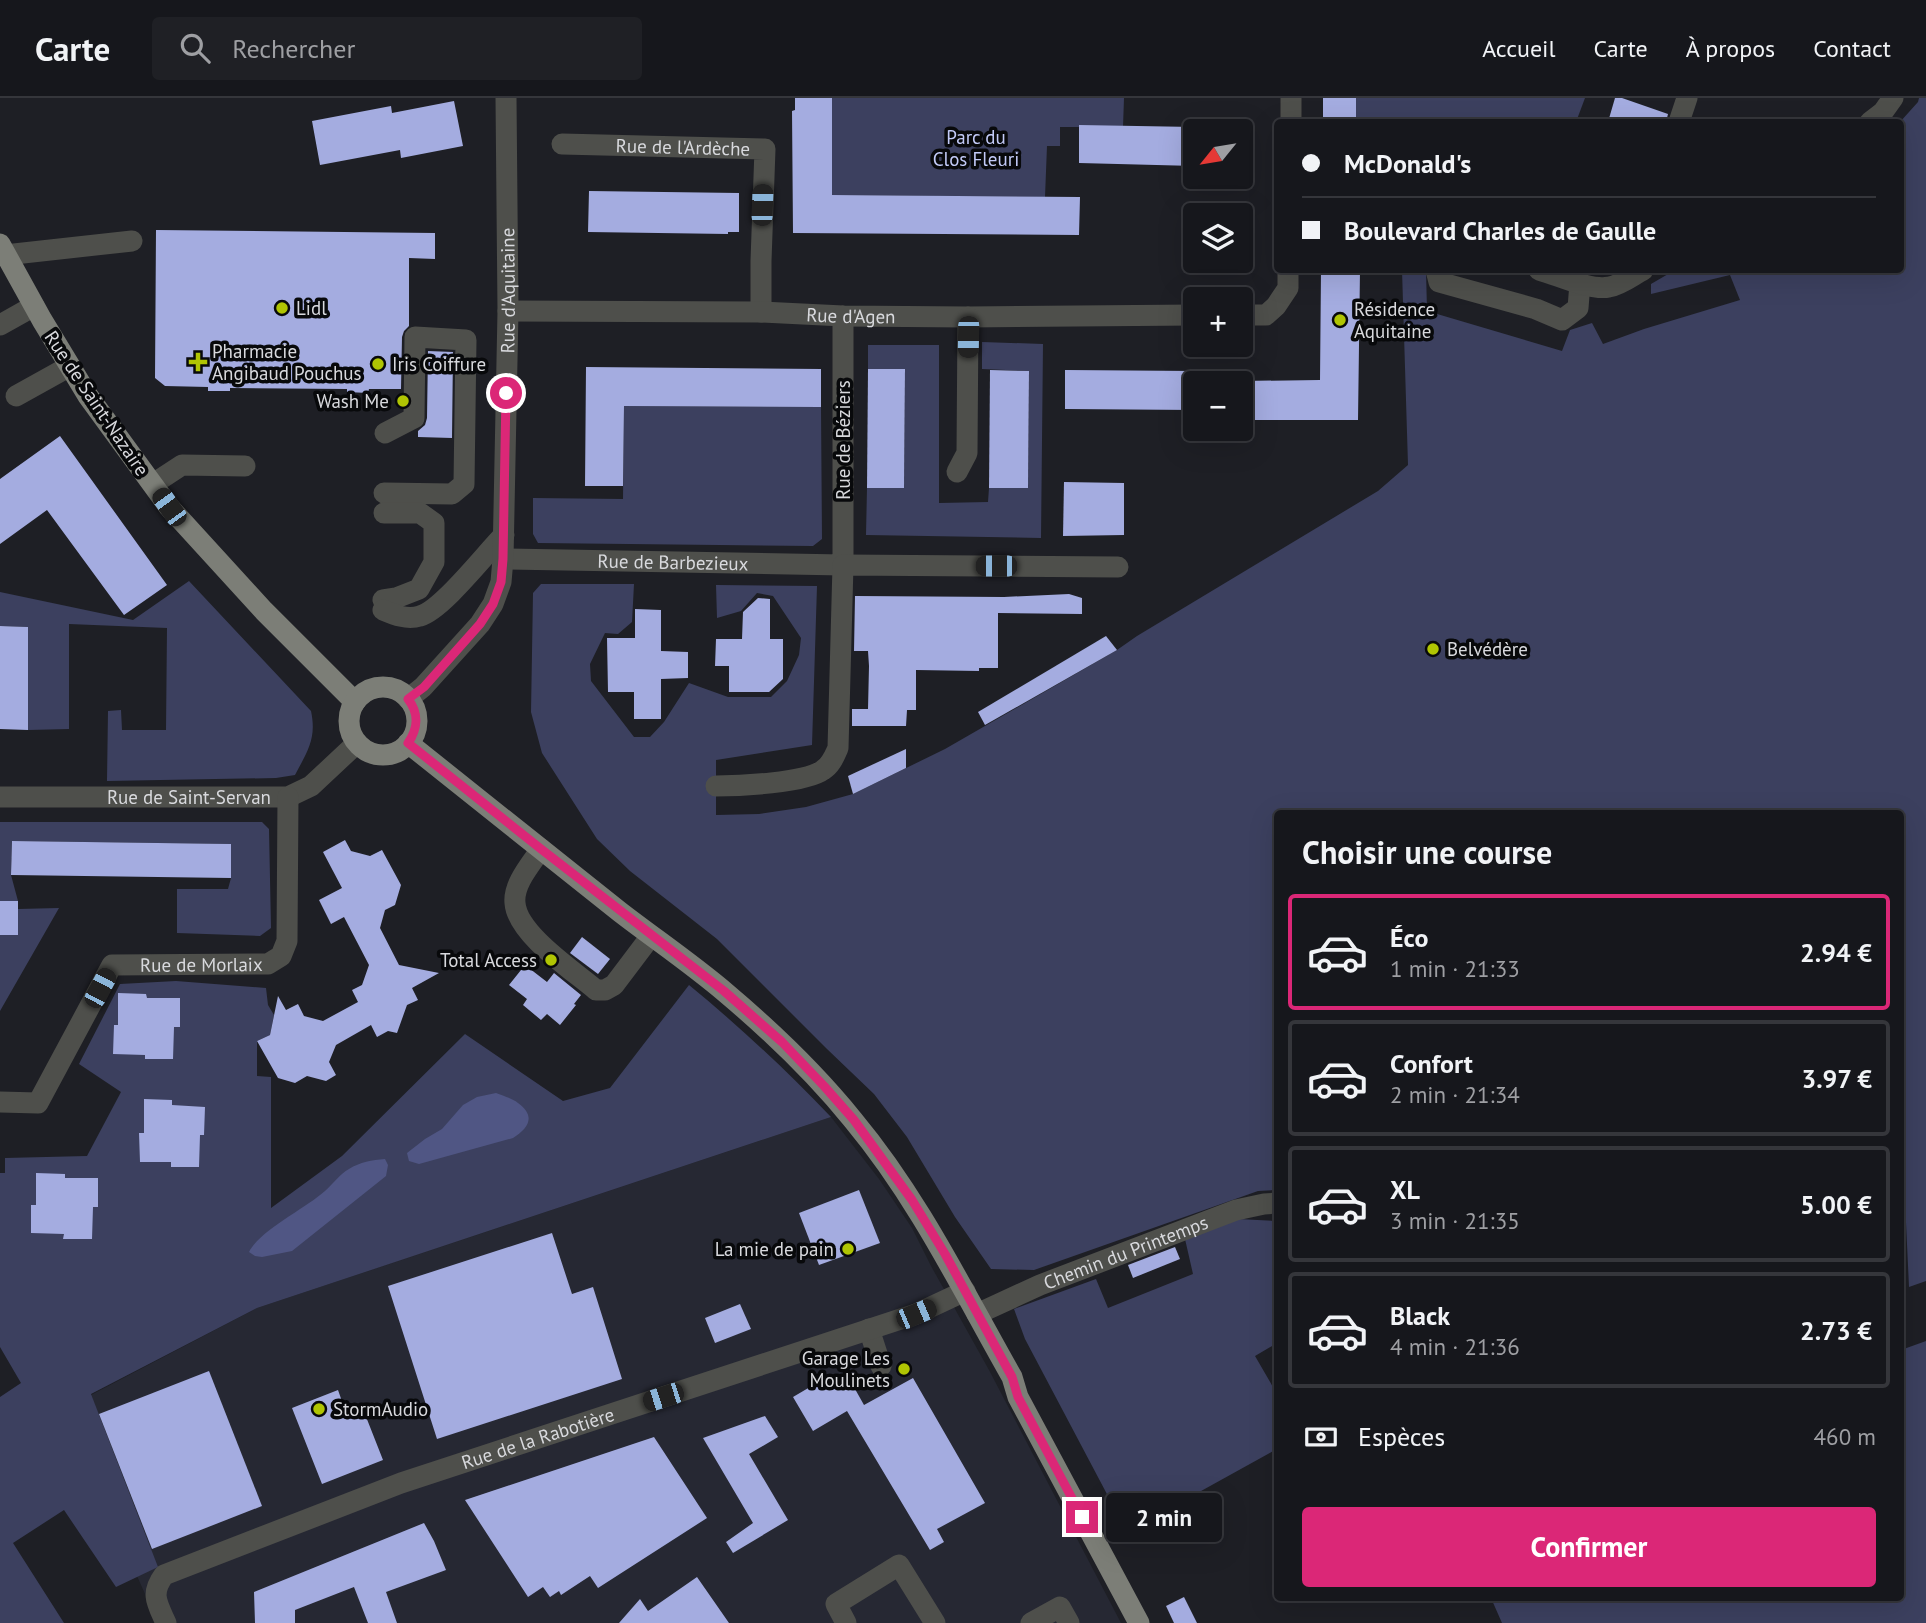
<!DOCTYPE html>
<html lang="fr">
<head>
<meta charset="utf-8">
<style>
  :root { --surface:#16171c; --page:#1f2025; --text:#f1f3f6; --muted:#9e9fa3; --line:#35363b; --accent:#db2777 }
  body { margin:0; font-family:"PT Sans",sans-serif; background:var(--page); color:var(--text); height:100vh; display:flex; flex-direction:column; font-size:26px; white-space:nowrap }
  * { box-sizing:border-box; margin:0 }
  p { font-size:23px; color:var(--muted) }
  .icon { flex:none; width:38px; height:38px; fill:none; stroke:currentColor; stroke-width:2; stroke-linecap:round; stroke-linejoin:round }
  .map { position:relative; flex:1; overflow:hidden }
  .panel { position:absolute; left:1274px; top:712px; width:630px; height:791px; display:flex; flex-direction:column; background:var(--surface); border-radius:7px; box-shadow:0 7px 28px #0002,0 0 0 2px var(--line) }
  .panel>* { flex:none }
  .top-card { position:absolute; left:1274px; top:21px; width:630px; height:154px; border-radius:7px; box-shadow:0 7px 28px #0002,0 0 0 2px var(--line); display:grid; align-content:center; height:154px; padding:0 28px; background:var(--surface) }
  .needle { width:46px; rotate:240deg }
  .buttons { position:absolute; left:1183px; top:21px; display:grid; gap:14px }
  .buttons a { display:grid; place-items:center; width:70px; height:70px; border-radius:7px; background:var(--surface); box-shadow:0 7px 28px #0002,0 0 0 2px var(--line); font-size:35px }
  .end { position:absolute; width:32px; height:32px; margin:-16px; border:9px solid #db2777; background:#fff; box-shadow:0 0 0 4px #fff }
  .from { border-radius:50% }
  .bubble { position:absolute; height:49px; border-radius:7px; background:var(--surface); box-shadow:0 7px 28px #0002,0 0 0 2px var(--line); font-size:23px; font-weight:800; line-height:49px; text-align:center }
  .car { position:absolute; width:21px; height:42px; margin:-21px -10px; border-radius:9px; box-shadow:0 0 5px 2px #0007; background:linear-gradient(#222 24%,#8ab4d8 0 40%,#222 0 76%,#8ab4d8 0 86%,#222 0) }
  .top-card b { display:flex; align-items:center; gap:24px; height:66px; font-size:26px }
  .top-card b+b { border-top:2px solid var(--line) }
  .top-card i { width:18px; height:18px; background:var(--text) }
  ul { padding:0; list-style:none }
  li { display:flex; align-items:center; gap:21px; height:116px; margin:0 14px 10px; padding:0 14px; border:4px solid var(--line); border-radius:7px }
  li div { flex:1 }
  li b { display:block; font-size:26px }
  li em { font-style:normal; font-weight:800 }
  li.active { border-color:var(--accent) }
  li>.icon { width:63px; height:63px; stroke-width:1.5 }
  h2 { padding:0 28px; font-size:32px; line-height:84px }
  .pay { display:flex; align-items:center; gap:18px; height:77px; padding:0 28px; font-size:26px }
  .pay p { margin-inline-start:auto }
  .primary-button { display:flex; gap:14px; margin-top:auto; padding:14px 28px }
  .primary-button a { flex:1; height:80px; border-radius:7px; background:var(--accent); color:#fff; font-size:28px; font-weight:800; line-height:80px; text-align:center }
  header { display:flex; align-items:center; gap:42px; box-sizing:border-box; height:98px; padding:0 35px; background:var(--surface); border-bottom:2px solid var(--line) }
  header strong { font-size:33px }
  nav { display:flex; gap:38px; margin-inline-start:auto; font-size:24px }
  .search { width:490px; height:63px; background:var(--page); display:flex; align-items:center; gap:18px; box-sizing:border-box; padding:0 24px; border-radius:7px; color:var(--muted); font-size:26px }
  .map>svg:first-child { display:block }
  .built { fill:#262833 }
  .green { fill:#3c405f }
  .water { fill:#505684 }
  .building { fill:#a4ace0 }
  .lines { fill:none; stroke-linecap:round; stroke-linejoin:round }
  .minor { stroke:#4e4f4b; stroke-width:21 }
  .major { stroke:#7c7e77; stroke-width:21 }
  .route { stroke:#db2777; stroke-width:9 }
  .poi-dot { fill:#b0c503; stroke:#08090b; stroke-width:2.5 }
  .labels { text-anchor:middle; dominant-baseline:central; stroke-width:7; stroke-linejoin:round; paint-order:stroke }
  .park-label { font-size:19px; fill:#c3cbf8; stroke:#08090b }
  .street-label { font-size:19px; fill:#d8d9dd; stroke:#08090b }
  .poi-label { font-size:19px; fill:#d8d9dd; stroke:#08090b; text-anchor:start }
</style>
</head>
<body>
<header>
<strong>Carte</strong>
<div class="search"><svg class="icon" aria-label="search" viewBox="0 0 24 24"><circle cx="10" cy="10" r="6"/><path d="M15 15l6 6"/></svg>Rechercher</div>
<nav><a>Accueil</a><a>Carte</a><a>À propos</a><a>Contact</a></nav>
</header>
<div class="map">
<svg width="1926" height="1525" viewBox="0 0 1926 1525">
  <rect width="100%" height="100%" fill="#1e1f25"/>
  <path class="built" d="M831,1019L879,1081L912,1130L931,1168L989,1272L1121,1525H158L137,1478L157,1469L91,1297L257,1210Z"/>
  <g class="green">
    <path d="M832,0H1124L1123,29H1060V48H1047L1045,99L829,97L832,88Z"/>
    <path d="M1356,0H1585L1576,24H1356Z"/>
    <path d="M1919,0H1926V1183L1909,1189L1902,1038H1901L1900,716H1278L1277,1092L1258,1093L1034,1172L991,1171L955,1119L907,1039L874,996L827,951L717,841L630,773L597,741L542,655L531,614L533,495L541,486H634L632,524L618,536L605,535L590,566L591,583L634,639H650L664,624L689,585L728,599H771L787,583L799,557L801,540L773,498L757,495L741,513L717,520L716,487L817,488L812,647L716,662V717L759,716L806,709L853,696L945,651L1117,552L1137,538L1378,393L1408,367L1402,172H1426L1427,213L1562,253L1570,232L1592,225L1603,246L1644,231L1740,202L1730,177L1651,196V186L1675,172H1900V24L1918,4Z"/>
    <path d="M982,244L1043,246L1041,440L866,437L867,390L904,389L905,272L868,271V247H939V405L988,404L989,390H1028L1029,273L982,271Z"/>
    <path d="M624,308L821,309L822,441L813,448L538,445L533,436V400L623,401Z"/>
    <path d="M189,483L311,613C317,641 307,654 295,677L276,680L107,683L108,613L121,612L122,632H166L167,530L69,526V631L28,632V529L0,528V494L133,522Z"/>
    <path d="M0,724H262L269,731L271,830L260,838L177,835V791H228L231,780L230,746L12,743L11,777L18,803H0Z"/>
    <path d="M59,810L0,913V837H18V811Z"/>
    <path d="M176,883L266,890L268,907L274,917L270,937L257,943V978L271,979V1110L342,1058L465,936L563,1003L610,990L689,887C739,928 786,972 831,1019L257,1210L91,1296L158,1469L116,1489L64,1412L13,1445L64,1525H0V1299L21,1285L0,1249V1075H5V1060L87,1058L121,994L79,966L120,886Z"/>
    <path d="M1238,1121L1277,1123V1245L1255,1258L1277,1296V1351L1127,1434L1025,1241L1014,1211L1096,1181L1108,1210L1193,1176L1185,1141Z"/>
    <path d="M1926,1243V1525H1502L1491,1500H1900L1901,1252Z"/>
  </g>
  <g class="water">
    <path d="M496,995C503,998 512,1000 518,1005C536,1018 529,1030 513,1040L419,1066L409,1063L407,1055L425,1041L442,1031L463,1007L477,999Z"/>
    <path d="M385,1061L388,1067L386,1078L292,1153L262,1159L255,1158L249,1154C259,1133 306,1110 325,1093C333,1086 340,1076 349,1071C360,1064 372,1062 385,1061Z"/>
  </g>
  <g class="building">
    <path d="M795,0H832V97L1080,99L1079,137L793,135L792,13L795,12Z"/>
    <rect x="1323" y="0" width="33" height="24"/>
    <path d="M1615,0H1622L1668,16L1666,24H1608Z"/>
    <path d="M454,3L463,48L401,60L400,52L320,67L312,23L391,8L392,15Z"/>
    <path d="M1079,27L1195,29V68L1079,65Z"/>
    <path d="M589,93L739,95V134H728V136L588,134Z"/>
    <path d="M156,132L435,135V161L409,160V228L404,233L402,239L401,291H369L368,295L347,294V291L230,290V293H208V289L165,288L155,280Z"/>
    <path d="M1321,172H1360L1358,322H1241V283L1320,282Z"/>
    <path d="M428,253L453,254L452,340L418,339V333L425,327L427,320Z"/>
    <path d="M586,269L821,271V309L624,308L623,388H585Z"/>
    <path d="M868,271H905L904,390H867Z"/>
    <path d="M990,272L1029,273L1028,390H989Z"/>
    <path d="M1065,272L1195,273V312L1065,311Z"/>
    <path d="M60,338L167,487L124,517L47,412L0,446V381Z"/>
    <path d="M1064,384L1124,385V437L1063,438Z"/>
    <path d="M1069,496L1082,500V516L998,515V570H979V573L916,572V612H907L906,628H852V611H868L869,568L868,553H854L855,498L1004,499Z"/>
    <path d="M758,500L770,501V541H783V581L769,594H729V568H715L716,541H742L743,514Z"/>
    <path d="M635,511L661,512V553L688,554V580L661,581V621H634V594H608L607,540H635Z"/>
    <path d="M0,528L28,529V632L0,631Z"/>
    <path d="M1106,538L1117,552L985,627L978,614Z"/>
    <path d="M906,651V670L853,696L848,678Z"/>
    <path d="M345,742L351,753L370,758L382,752L401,787L395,807L385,812L380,830L399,867L439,875L412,890L418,902L407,907L397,935L388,933L377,939L371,927L336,947L329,964L336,977L326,983L307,978L295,985L278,980L257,943L270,937L278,898L286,912L298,906L304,918L323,923L358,904L352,892L362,887L369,867L344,819L331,826L319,802L342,790L323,754Z"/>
    <path d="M12,743L231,746V780L11,777Z"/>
    <rect x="0" y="803" width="18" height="34"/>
    <path d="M582,839L610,861L598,876L570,855Z"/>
    <path d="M525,867L547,884L554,875L581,897L574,906L576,907L560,927L547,916L541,922L523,907L527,901L509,887Z"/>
    <path d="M118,895L146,896L147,900H180V929H174L173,961H145V957L113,956L114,927H118Z"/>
    <path d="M144,1001L172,1002V1007L205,1009L204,1037H200L199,1069H171V1064H140L139,1035H144Z"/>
    <path d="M36,1075L65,1076V1080H98V1109H93L92,1141H63L64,1136L31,1135V1107H36Z"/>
    <path d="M859,1092L880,1145L819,1167L799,1115Z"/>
    <path d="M552,1135L572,1196L593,1189L622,1281L437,1341L388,1188Z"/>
    <path d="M1175,1149L1180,1161L1133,1180L1128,1167Z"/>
    <path d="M740,1206L751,1231L715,1245L705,1220Z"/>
    <path d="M209,1273L262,1408L152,1451L99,1316Z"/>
    <path d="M846,1275L864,1307L913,1280L985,1405L937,1431L944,1444L930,1452L847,1313L813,1333L793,1299L827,1279L830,1284Z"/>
    <path d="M338,1292L345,1312L361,1306L383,1362L322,1386L292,1310Z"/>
    <path d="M765,1318L778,1339L749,1356L788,1422L733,1455L726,1444L753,1425L703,1340Z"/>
    <path d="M654,1339L707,1420L598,1490L590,1478L561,1497L559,1493L550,1499L543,1489L528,1499L465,1402Z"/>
    <path d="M424,1425L434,1443L446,1472L386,1494L397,1525H368L354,1489L295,1512V1525H255L254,1494Z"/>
    <path d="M697,1479L729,1525H619L640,1501L648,1513Z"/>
    <path d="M1184,1499L1197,1525H1174L1166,1508Z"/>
  </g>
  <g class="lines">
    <g class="minor">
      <path d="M1291,24V0"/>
      <path d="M1679,24L1687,0"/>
      <path d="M1870,24L1883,14L1893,0"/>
      <path id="s1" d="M562,46L765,51L761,163V214"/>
      <path d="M5,157L132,143"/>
      <path d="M1436,172L1439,184L1536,211L1562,222L1578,210L1580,185"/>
      <path d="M1539,172C1558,177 1590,193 1609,189C1621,187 1632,178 1643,172"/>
      <path id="s2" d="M508,213L761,214L843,218L968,219L1195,217"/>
      <path d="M1241,217H1266L1276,208L1288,190V172"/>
      <path d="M0,227L34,208"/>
      <path d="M16,298L70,268"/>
      <path d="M957,374L967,355L968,219"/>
      <path d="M153,386L182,367L245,368"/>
      <path d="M384,395L452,396L464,386L466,242L415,239L414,320L385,335"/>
      <path id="s3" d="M503,461L843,467V218"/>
      <path d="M383,502L396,500L419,491L434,464V425L420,415H384"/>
      <path d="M383,512C395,517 407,522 420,518C442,512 486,455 504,437"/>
      <path id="s4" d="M408,601L423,589L480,526L493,506L501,484L503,461L508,213L506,0"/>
      <path d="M716,688C738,688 806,685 823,672C831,667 834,659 838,650L843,467L1118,469"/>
      <path id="s5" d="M0,699H288L311,688L357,645"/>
      <path d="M541,751C531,766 513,786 515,805C517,836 574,873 596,892H605L614,887L651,838"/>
      <path id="s6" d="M0,1004L38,1005L112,867L268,866L281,858L287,843L288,699"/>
      <path id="s7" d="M977,1216L1040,1187L1236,1112L1264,1106L1278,1105"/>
      <path d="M869,1231L881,1268"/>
      <path id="s8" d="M166,1525C157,1505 150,1496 164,1477L401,1385L916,1216L965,1193"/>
      <path d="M846,1525L836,1506L899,1467L935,1525"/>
      <path d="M1031,1525L1060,1509L1069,1525"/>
    </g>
    <g class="major">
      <path d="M0,146L42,222L88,298L169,409L264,513L355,604"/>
      <circle cx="383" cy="623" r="34"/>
      <path d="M408,645C479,701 549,758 620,814C655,841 692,866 726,895C771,933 815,975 853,1022C918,1100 962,1191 1012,1279L1018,1299L1139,1525"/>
    </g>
  </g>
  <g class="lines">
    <path class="route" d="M506,295L503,461L501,484L493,506L480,526L424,589L408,601C419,615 418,631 408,645L541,751L724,893L782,944L824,988L854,1022L912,1102L945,1156L1012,1279L1018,1299L1082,1419"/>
  </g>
  <g class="poi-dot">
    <circle cx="282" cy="210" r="7"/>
    <circle cx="1340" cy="222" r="7"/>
    <path d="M194.5 253.5h7v7h7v7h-7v7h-7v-7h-7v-7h7z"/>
    <circle cx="378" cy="266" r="7"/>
    <circle cx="403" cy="303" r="7"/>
    <circle cx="1433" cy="551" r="7"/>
    <circle cx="551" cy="862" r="7"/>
    <circle cx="848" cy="1151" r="7"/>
    <circle cx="904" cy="1271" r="7"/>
    <circle cx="319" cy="1311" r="7"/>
  </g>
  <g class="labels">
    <g class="park-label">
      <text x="976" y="39">Parc du<tspan x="976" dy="22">Clos Fleuri</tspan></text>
    </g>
    <g class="street-label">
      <text stroke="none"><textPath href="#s1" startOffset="121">Rue de l'Ardèche</textPath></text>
      <text stroke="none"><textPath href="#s4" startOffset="443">Rue d'Aquitaine</textPath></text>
      <text stroke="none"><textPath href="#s2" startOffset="343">Rue d'Agen</textPath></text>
      <text transform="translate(97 305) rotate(56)">Rue de Saint-Nazaire</text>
      <text transform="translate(843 342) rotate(-90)">Rue de Béziers</text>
      <text stroke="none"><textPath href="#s3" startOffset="170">Rue de Barbezieux</textPath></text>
      <text stroke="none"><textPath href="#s5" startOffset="189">Rue de Saint-Servan</textPath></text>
      <text stroke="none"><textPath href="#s6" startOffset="284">Rue de Morlaix</textPath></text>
      <text stroke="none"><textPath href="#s7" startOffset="161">Chemin du Printemps</textPath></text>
      <text stroke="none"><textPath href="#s8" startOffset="450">Rue de la Rabotière</textPath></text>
    </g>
    <g class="poi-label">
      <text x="296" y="210">Lidl</text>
      <text x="1354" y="211">Résidence<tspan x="1354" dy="22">Aquitaine</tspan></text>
      <text x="212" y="253">Pharmacie<tspan x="212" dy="22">Angibaud Pouchus</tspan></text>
      <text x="392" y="266">Iris Coiffure</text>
      <text x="389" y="303" text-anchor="end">Wash Me</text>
      <text x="1447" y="551">Belvédère</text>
      <text x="537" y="862" text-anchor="end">Total Access</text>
      <text x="834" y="1151" text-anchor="end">La mie de pain</text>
      <text x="890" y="1260" text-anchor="end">Garage Les<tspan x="890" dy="22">Moulinets</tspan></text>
      <text x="333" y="1311">StormAudio</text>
    </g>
  </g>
</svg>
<div class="buttons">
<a><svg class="needle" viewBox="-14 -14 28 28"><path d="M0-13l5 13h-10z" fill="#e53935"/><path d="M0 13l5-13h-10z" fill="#9e9fa3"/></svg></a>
<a><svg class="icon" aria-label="layers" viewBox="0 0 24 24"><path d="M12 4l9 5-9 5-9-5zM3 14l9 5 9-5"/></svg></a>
<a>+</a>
<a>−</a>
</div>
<i class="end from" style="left:506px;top:295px"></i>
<i class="end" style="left:1082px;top:1419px"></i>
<div class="bubble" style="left:1106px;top:1395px;width:116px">2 min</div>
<i class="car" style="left:762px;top:107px;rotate:2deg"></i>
<i class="car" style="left:968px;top:239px;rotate:181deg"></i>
<i class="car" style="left:169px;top:409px;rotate:324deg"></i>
<i class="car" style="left:996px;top:468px;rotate:270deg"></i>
<i class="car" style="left:100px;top:890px;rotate:28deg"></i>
<i class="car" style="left:916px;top:1216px;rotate:67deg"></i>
<i class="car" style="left:663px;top:1299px;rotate:252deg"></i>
<div class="top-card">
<b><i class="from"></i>McDonald's</b>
<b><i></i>Boulevard Charles de Gaulle</b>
</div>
<section class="panel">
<h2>Choisir une course</h2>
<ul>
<li class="active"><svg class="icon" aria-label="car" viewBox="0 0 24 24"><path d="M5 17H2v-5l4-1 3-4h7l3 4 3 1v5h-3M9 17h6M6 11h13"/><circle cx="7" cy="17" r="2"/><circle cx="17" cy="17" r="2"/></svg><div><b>Éco</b><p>1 min · 21:33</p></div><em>2.94 €</em></li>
<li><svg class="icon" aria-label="car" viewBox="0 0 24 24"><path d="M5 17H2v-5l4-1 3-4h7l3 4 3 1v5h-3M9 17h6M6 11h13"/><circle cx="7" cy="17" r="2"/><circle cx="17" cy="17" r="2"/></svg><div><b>Confort</b><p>2 min · 21:34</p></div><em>3.97 €</em></li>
<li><svg class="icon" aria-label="car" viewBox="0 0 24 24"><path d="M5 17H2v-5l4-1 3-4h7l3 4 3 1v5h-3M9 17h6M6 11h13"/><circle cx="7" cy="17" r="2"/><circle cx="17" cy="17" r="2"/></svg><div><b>XL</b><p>3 min · 21:35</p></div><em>5.00 €</em></li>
<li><svg class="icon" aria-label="car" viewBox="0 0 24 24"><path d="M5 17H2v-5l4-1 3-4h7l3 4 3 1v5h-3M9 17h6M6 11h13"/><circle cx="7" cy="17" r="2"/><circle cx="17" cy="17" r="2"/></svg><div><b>Black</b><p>4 min · 21:36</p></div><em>2.73 €</em></li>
</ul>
<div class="pay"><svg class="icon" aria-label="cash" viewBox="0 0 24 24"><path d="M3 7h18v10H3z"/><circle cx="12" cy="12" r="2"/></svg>Espèces<p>460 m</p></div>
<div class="primary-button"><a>Confirmer</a></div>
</section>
</div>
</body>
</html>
